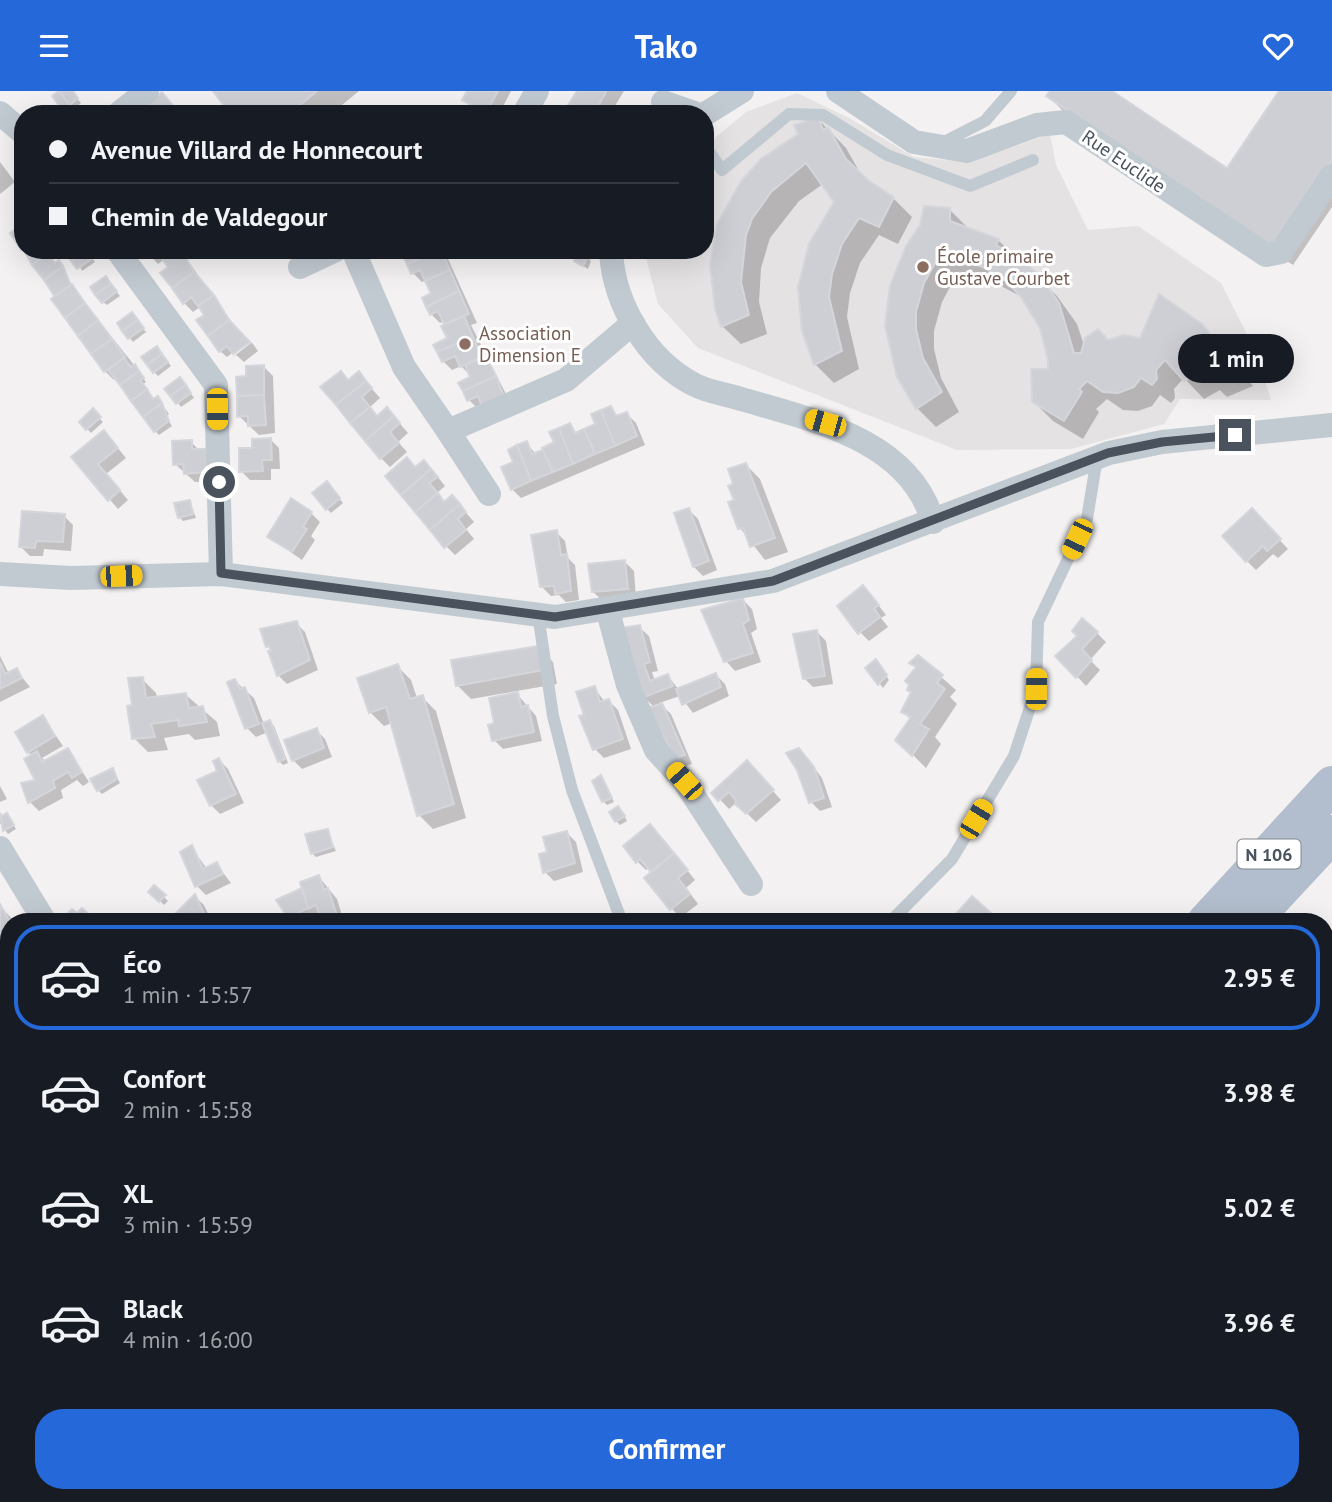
<!DOCTYPE html>
<html lang="fr">
<head>
<meta charset="utf-8">
<style>
  :root { --surface:#171b24; --page:#20242c; --text:#f1f3f6; --muted:#9ea1a6; --line:#363941; --accent:#2568d9 }
  body { margin:0; font-family:"PT Sans",sans-serif; background:var(--page); color:var(--text); height:100vh; display:flex; flex-direction:column; font-size:26px; white-space:nowrap }
  * { box-sizing:border-box; margin:0 }
  p { font-size:23px; color:var(--muted) }
  .icon { flex:none; width:38px; height:38px; fill:none; stroke:currentColor; stroke-width:2; stroke-linecap:round; stroke-linejoin:round }
  .map { position:relative; flex:1; overflow:hidden }
  .details { position:absolute; left:0px; top:822px; width:1334px; height:590px; display:flex; flex-direction:column; background:var(--surface); border-radius:28px 28px 0 0; box-shadow:0 7px 28px #0002 }
  .details>* { flex:none }
  .banner { position:absolute; left:14px; top:14px; width:700px; height:154px; border-radius:28px; box-shadow:0 7px 28px #0002; display:grid; align-content:center; height:154px; padding:0 35px; background:var(--surface) }
  .end { position:absolute; width:32px; height:32px; margin:-16px; border:9px solid #49525d; background:#fff; box-shadow:0 0 0 4px #fff }
  .from { border-radius:50% }
  .bubble { position:absolute; height:49px; border-radius:24px; background:var(--surface); box-shadow:0 7px 28px #0002; font-size:23px; font-weight:800; line-height:49px; text-align:center }
  .car { position:absolute; width:21px; height:42px; margin:-21px -10px; border-radius:9px; box-shadow:0 0 5px 2px #0007; background:linear-gradient(#f5c518 24%,#345 0 40%,#f5c518 0 76%,#345 0 86%,#f5c518 0) }
  .banner b { display:flex; align-items:center; gap:24px; height:66px; font-size:26px }
  .banner b+b { border-top:2px solid var(--line) }
  .banner i { width:18px; height:18px; background:var(--text) }
  ul { padding:12px 0 0; list-style:none }
  li { display:flex; align-items:center; gap:21px; height:105px; margin:0 14px 10px; padding:0 21px; border:4px solid transparent; border-radius:28px }
  li div { flex:1 }
  li b { display:block; font-size:26px }
  li em { font-style:normal; font-weight:800 }
  li.selected { border-color:var(--accent) }
  li>.icon { width:63px; height:63px; stroke-width:1.5 }
  .primary-button { display:flex; gap:14px; margin-top:auto; padding:14px 35px }
  .primary-button a { flex:1; height:80px; border-radius:28px; background:var(--accent); color:#fff; font-size:28px; font-weight:800; line-height:80px; text-align:center }
  header { display:flex; justify-content:space-between; align-items:center; height:91px; padding:0 35px; background:var(--accent); color:#fff; font-size:32px; font-weight:800 }
  .map>svg:first-child { display:block }
  .education { fill:#e4e2e2 }
  .shadow { fill:#0003 }
  .building { fill:#cecfd5; stroke:#d5d6db; stroke-width:2 }
  .lines { fill:none; stroke-linecap:round; stroke-linejoin:round }
  .service { stroke:#c2cad1; stroke-width:12 }
  .minor { stroke:#c2cad1; stroke-width:24 }
  .primary { stroke:#b2becd; stroke-width:38 }
  .route { stroke:#49525d; stroke-width:9 }
  .education-dot { fill:#8d6e63; stroke:#fff; stroke-width:2.5 }
  .labels { text-anchor:middle; dominant-baseline:central; stroke-width:6; stroke-linejoin:round; paint-order:stroke }
  .shield { fill:#fff; stroke:#80868e; stroke-width:2 }
  .shield-label { font-size:18px; font-weight:bold; fill:#49525d }
  .street-label { font-size:19px; fill:#49525d; stroke:#fff }
  .education-label { font-size:19px; fill:#785e54; stroke:#fff; text-anchor:start }
</style>
</head>
<body>
<header><svg class="icon" aria-label="menu" viewBox="0 0 24 24"><path d="M4 6h16M4 12h16M4 18h16"/></svg>Tako<svg class="icon" aria-label="heart" viewBox="0 0 24 24"><path d="M12 20l-8-8c-3-5 5-10 8-4 3-6 11-1 8 4z"/></svg></header>
<div class="map">
<svg width="1332" height="1411" viewBox="0 0 1332 1411">
  <rect width="100%" height="100%" fill="#f3f1f1"/>
  <path class="education" d="M797,2L851,28L914,66L970,71L1050,43L1056,74L1088,139L1138,135L1221,192L1257,263L1271,309L1180,308L1164,333L1071,358L957,359L698,257L658,213L644,159H705V64L716,46L746,21Z"/>
  <g class="shadow">
    <path d="M61,0H71L81,12L68,23L54,6Z"/>
    <path d="M216,0H359L331,23H232Z"/>
    <path d="M469,0H511L499,23H482L473,18L464,9Z"/>
    <path d="M580,0H624L610,23H566Z"/>
    <path d="M1052,0H1109L1227,80L1281,0H1332V116L1293,174L1067,24L1048,5Z"/>
    <path d="M170,13L178,23H145Z"/>
    <path d="M818,28L846,57L863,87L893,107L912,126L898,153L879,144L860,172L850,202L847,226L859,278L834,292L815,273L836,111L823,93L799,110L770,147L761,177L759,211L767,243L741,253L722,235L715,148Z"/>
    <path d="M0,71L15,91L0,103Z"/>
    <path d="M950,119L968,137L998,149L1057,205L1077,233L1085,257L1109,251L1142,249L1201,235L1253,295L1227,306L1220,299L1204,308L1184,287L1174,298L1175,307L1171,312L1160,304L1152,315L1138,320L1123,319L1107,308L1096,318L1099,321L1083,348L1053,330L1034,311L1049,279L1047,253L1034,220L1022,206L986,187L957,183L942,211L934,240V258L941,287L959,321L936,336L917,317L898,285L886,235Z"/>
    <path d="M24,159H45L55,173L62,175L72,196L138,279L146,291L142,294L154,310L161,312L169,323L166,326L172,335L159,344L155,340L117,287L114,289L105,280L54,209L58,206Z"/>
    <path d="M73,159H86L95,171L82,180Z"/>
    <path d="M145,159H180L242,245L244,244L253,253L258,260L244,271L236,264L229,269L251,252L249,249L227,266L220,260L200,216L193,221L184,212L165,168L158,173Z"/>
    <path d="M414,159H444L477,232L471,234L512,315L478,318L469,309L461,293L473,287L461,275L452,279L443,270L449,248L447,234L445,230L440,232L431,223L434,203L426,189L422,191L413,182L405,165Z"/>
    <path d="M587,166L591,170L588,178L576,170Z"/>
    <path d="M106,187L120,205L107,214L103,211Z"/>
    <path d="M136,228L146,241L133,251L119,233Z"/>
    <path d="M160,261L171,275L158,285L154,281Z"/>
    <path d="M264,276L273,285L275,342L259,344L239,325L248,287Z"/>
    <path d="M359,283L380,307L370,316L378,326L396,328L408,342L398,351L407,361L390,376L381,367L349,291Z"/>
    <path d="M184,293L194,307L181,316L167,298Z"/>
    <path d="M611,317L619,326L627,323L636,332L645,354L521,407L512,398L515,371L526,352L536,363L556,352L569,334L578,343L598,334Z"/>
    <path d="M93,320L103,331L91,342L81,331Z"/>
    <path d="M270,348L279,357L280,378H271V389H250L241,380L254,359Z"/>
    <path d="M112,350L126,367L106,383L128,409L118,418L74,367Z"/>
    <path d="M191,351L200,360L215,390L195,391L175,373Z"/>
    <path d="M746,374L760,388L788,461L765,469L740,437L735,394Z"/>
    <path d="M416,377L433,380L445,395L437,402L445,412L461,416L474,431L466,438L474,448L455,464L446,455Z"/>
    <path d="M330,396L343,412L331,422L327,418Z"/>
    <path d="M190,411L196,427L183,430L179,426Z"/>
    <path d="M689,419L698,428L717,479L703,485L694,476Z"/>
    <path d="M1252,420L1288,458L1278,467L1273,463L1256,479L1247,470Z"/>
    <path d="M311,422L320,431L311,445L315,449L302,469L269,446Z"/>
    <path d="M64,425L73,434L71,460L44,458L43,465H30L21,456Z"/>
    <path d="M556,441L565,450L568,467L575,474L579,509L566,511L559,504L551,505L542,496Z"/>
    <path d="M625,471L634,480L636,507L603,510L593,501Z"/>
    <path d="M872,506L886,524L881,527L888,536L869,550L860,541Z"/>
    <path d="M743,509L752,518L757,538L751,542L761,571L735,580L726,570Z"/>
    <path d="M296,532L305,541L318,579L287,593L278,584L273,561L267,555L263,539Z"/>
    <path d="M639,536L649,545L658,580L652,581L655,590L668,585L679,599L716,584L725,593L729,605L693,622L680,605L659,612L671,623L692,673L685,675L662,651L655,617L644,606Z"/>
    <path d="M817,541L826,550L833,593L813,596L804,587Z"/>
    <path d="M1097,542L1106,551L1090,569L1100,579L1086,595L1058,565Z"/>
    <path d="M539,557L553,571L557,593L471,608L457,594Z"/>
    <path d="M0,565L9,583L17,580L30,596L0,611Z"/>
    <path d="M918,566L956,599L950,606L957,613L935,646L941,653L926,677L898,649L911,629L904,621L913,602L917,577L911,572Z"/>
    <path d="M879,574L889,589L883,597L868,577Z"/>
    <path d="M397,575L411,589L417,607L422,606L436,620L466,727L433,738L419,724L392,632L384,635L370,621Z"/>
    <path d="M142,588L156,602L157,607L186,604L217,631L220,645L195,649L189,643L164,647L168,659L148,661L134,647V615Z"/>
    <path d="M235,590L254,607L264,633L270,631L274,635L288,672L283,674L279,670L268,641L256,646L247,637Z"/>
    <path d="M594,597L605,611L609,610L618,619L631,658L604,667L595,658L586,625Z"/>
    <path d="M517,603L536,625L542,650L503,658L494,649L496,633Z"/>
    <path d="M43,626L63,655L42,667L46,671L68,659L89,691L83,695L77,689L61,699L63,707L39,720L30,711L38,690L33,665L28,661Z"/>
    <path d="M316,639L325,648L332,666L302,678L293,669Z"/>
    <path d="M807,668L822,687L832,716L820,720L811,711Z"/>
    <path d="M219,669L228,678L244,712L220,723L211,714Z"/>
    <path d="M113,679L120,692L102,703L98,699Z"/>
    <path d="M756,681L781,709L756,731L736,712L729,718L714,702Z"/>
    <path d="M601,687L614,711L607,714L603,710Z"/>
    <path d="M0,695L7,708L0,711Z"/>
    <path d="M622,721L627,730L620,734L616,730Z"/>
    <path d="M0,723L3,726L7,724L16,738L8,743L0,732Z"/>
    <path d="M327,740L336,760L316,766L312,762Z"/>
    <path d="M567,742L576,751L583,781L554,790L545,781L549,762Z"/>
    <path d="M659,744L695,789L686,797L698,813L680,827L646,787L653,781L650,776L646,779L637,770Z"/>
    <path d="M192,757L207,778L217,774L231,792L206,804L197,795Z"/>
    <path d="M319,786L337,808L344,831H324L322,824L306,831H294L289,826L304,797Z"/>
    <path d="M154,796L168,810L164,814L151,801Z"/>
    <path d="M195,806L204,814L212,831H169Z"/>
    <path d="M0,815L15,831H9V864L0,868Z"/>
    <path d="M9,898V923L0,930V900Z"/>
    <path d="M210,1404H228L232,1411H213Z"/>
    <path d="M1060,1404H1117L1116,1407L1101,1404V1411H1084Z"/>
    <path d="M1183,1404H1239V1409L1190,1411Z"/>
  </g>
  <g class="building">
    <path d="M59,0L70,14L63,20L52,5Z"/>
    <path d="M59,0H73L78,7L70,14Z"/>
    <path d="M213,0H317L289,23H230Z"/>
    <path d="M467,0H498L486,22L462,9Z"/>
    <path d="M577,0H604L606,1L594,23H579L567,16Z"/>
    <path d="M1050,0H1112L1227,77L1279,0H1332V70L1273,157L1046,5Z"/>
    <path d="M162,1L174,16L167,23H143L140,20Z"/>
    <path d="M818,26L823,39L828,36L846,68L869,90L894,106L879,136L859,127L842,153L832,183L829,206L842,260L814,274L802,240L798,196L809,153L834,111L806,72L771,101L752,128L746,144L741,191L749,224L721,236L715,218L710,174L717,133L741,90L761,68L798,43L794,34Z"/>
    <path d="M924,115L950,117V130L999,148L996,154L1021,168L1039,184L1059,212L1074,262H1081L1085,247L1098,238L1108,249L1124,244L1140,247L1159,203L1202,233L1236,276L1207,288L1201,281L1184,290L1165,269L1156,279L1157,288L1152,294L1141,287L1134,296L1118,302L1103,301L1087,290L1079,298L1082,301L1064,330L1032,311L1031,278H1048V269L1040,237L1021,206L1007,191L985,177L966,169L939,165L924,192L916,221V238L923,267L942,301L916,318L897,286L885,235L890,195L906,155L920,134Z"/>
    <path d="M23,133V157L21,159L10,142Z"/>
    <path d="M23,157L46,159L48,162L32,174Z"/>
    <path d="M70,159H86L71,170L66,162Z"/>
    <path d="M86,159L93,167L77,178L71,170Z"/>
    <path d="M174,159H181L194,181L172,197L160,182L168,176L162,168Z"/>
    <path d="M438,159L407,173L403,165L412,159Z"/>
    <path d="M441,159L450,179L425,190L420,179L411,183L407,173Z"/>
    <path d="M579,160L588,165L583,175L574,170Z"/>
    <path d="M48,162L55,172L59,169L63,175L44,189L32,174Z"/>
    <path d="M63,175L71,195L55,206L44,189Z"/>
    <path d="M450,179L459,200L426,216L422,207L431,202L425,190Z"/>
    <path d="M194,181L214,204L198,215L191,206L183,213L172,197Z"/>
    <path d="M106,185L111,193L95,204L90,196Z"/>
    <path d="M72,193L85,212L65,227L51,208Z"/>
    <path d="M111,193L117,200L102,212L95,204Z"/>
    <path d="M459,200L469,223L444,233L438,220L430,224L426,216Z"/>
    <path d="M214,204L229,229L208,245L196,229L204,224L198,215Z"/>
    <path d="M85,212L98,229L78,245L65,227Z"/>
    <path d="M132,221L138,229L122,240L117,232Z"/>
    <path d="M464,225L473,246L437,261L433,254L447,247L441,235Z"/>
    <path d="M98,229L112,248L91,263L78,245Z"/>
    <path d="M138,229L144,237L128,248L122,240Z"/>
    <path d="M229,229L250,251L233,263L227,255L219,261L208,245Z"/>
    <path d="M473,246L482,266L460,276L455,265L442,271L437,261Z"/>
    <path d="M112,248L125,266L104,281L91,263Z"/>
    <path d="M157,255L162,263L147,274L141,266Z"/>
    <path d="M162,263L168,271L153,282L147,274Z"/>
    <path d="M486,265L496,285L463,300L458,292L470,286L465,274Z"/>
    <path d="M124,267L131,276L135,273L139,280L120,294L108,279Z"/>
    <path d="M264,274V304L237,305L236,286L246,285V275Z"/>
    <path d="M139,280L144,287L140,289L147,298L131,310L120,294Z"/>
    <path d="M341,280L348,289L359,280L366,290L336,314L320,296Z"/>
    <path d="M496,285L504,306L482,316L478,305L467,310L463,300Z"/>
    <path d="M180,286L186,294L170,305L164,298Z"/>
    <path d="M366,290L372,297L362,306L370,316L350,332L336,314Z"/>
    <path d="M186,294L191,302L176,313L170,305Z"/>
    <path d="M147,298L153,308L158,305L162,312L143,326L131,310Z"/>
    <path d="M264,304L266,334L248,335V325L237,326V305Z"/>
    <path d="M162,312L169,330L154,341L143,326Z"/>
    <path d="M611,315L616,325L627,321L637,345L615,355L601,319Z"/>
    <path d="M370,316L377,325L387,316L394,325L365,350L350,332Z"/>
    <path d="M93,317L101,326L86,339L79,331Z"/>
    <path d="M601,319L615,355L595,363L584,338L595,333L591,323Z"/>
    <path d="M394,325L400,332L390,341L399,352L380,368L365,350Z"/>
    <path d="M570,332L575,342L584,338L595,363L573,373L559,337Z"/>
    <path d="M559,337L573,373L553,381L542,357L554,351L549,341Z"/>
    <path d="M104,339L118,357L98,373L120,399L108,410L71,366Z"/>
    <path d="M271,347L272,369H262L263,380L239,381V357H252V348Z"/>
    <path d="M192,349V358H206L207,381L184,383L183,373L173,374L172,350Z"/>
    <path d="M527,350L532,363L543,359L553,381L531,390L517,354Z"/>
    <path d="M517,354L531,390L511,399L501,376L513,371L508,359Z"/>
    <path d="M407,366L415,376L424,369L431,378L401,404L385,385Z"/>
    <path d="M746,372L775,447L750,456L743,437L738,438L728,411L734,409L728,395L733,393L728,378Z"/>
    <path d="M431,378L438,386L429,392L438,402L415,421L401,404Z"/>
    <path d="M327,390L340,407L326,419L312,402Z"/>
    <path d="M438,402L444,411L452,404L460,413L430,439L415,421Z"/>
    <path d="M291,407L312,421L303,436L307,438L292,461L267,446Z"/>
    <path d="M190,409L193,423L178,427L174,412Z"/>
    <path d="M460,413L466,421L458,428L466,439L444,457L430,439Z"/>
    <path d="M689,417L709,470L693,476L674,422Z"/>
    <path d="M1252,417L1281,448L1267,460L1263,455L1246,471L1222,445Z"/>
    <path d="M22,420L65,423L63,451L36,450L35,457L19,456Z"/>
    <path d="M557,439L561,464L567,463L571,500L555,503L554,495L540,496L531,444Z"/>
    <path d="M625,469L628,498L592,501L588,473Z"/>
    <path d="M863,494L879,514L874,517L880,526L858,543L837,515Z"/>
    <path d="M743,507L749,529L743,533L753,562L724,571L701,519Z"/>
    <path d="M1082,527L1098,541L1082,558L1092,569L1076,587L1055,565L1077,545L1072,540Z"/>
    <path d="M297,530L310,569L277,585L268,560H271L269,555L266,556L260,538Z"/>
    <path d="M640,534L650,571L644,573L650,590L668,583L673,595L642,607L620,537Z"/>
    <path d="M817,539L825,585L803,588L793,543Z"/>
    <path d="M539,555L544,579L456,595L451,569Z"/>
    <path d="M918,564L943,584L937,592L945,598L920,633L929,638L912,665L895,649L911,626L901,621L911,601L907,599L909,594L905,590L916,576L909,572Z"/>
    <path d="M876,568L887,584L878,594L865,577Z"/>
    <path d="M0,571L5,583L17,577L22,587L0,598Z"/>
    <path d="M398,573L410,608L423,604L454,713L417,725L386,616L369,622L357,587Z"/>
    <path d="M716,582L721,596L682,614L676,598Z"/>
    <path d="M143,586L146,607L186,602L189,617L203,615L207,631L179,635L178,629L151,633L155,646L132,648L127,615L132,614L128,587Z"/>
    <path d="M235,588L240,598L245,596L259,633L245,638L227,591Z"/>
    <path d="M595,595L600,611L609,608L623,648L593,659L579,625L584,624L576,601Z"/>
    <path d="M518,601L521,616L528,614L534,641L492,650L488,634L494,632L489,607Z"/>
    <path d="M662,612L685,664L675,667L648,617Z"/>
    <path d="M43,624L55,645L27,662L15,641Z"/>
    <path d="M270,629L285,668L278,671L262,632Z"/>
    <path d="M317,637L324,657L292,670L284,649Z"/>
    <path d="M68,657L82,681L72,687L68,681L53,690L55,697L28,712L21,692L35,689L24,668L37,660L42,671Z"/>
    <path d="M799,657L814,676L824,707L809,712L797,679L786,662Z"/>
    <path d="M219,667L236,703L210,715L197,689L217,680L213,670Z"/>
    <path d="M747,669L774,699L746,723L735,713L736,709L729,701L718,710L711,702Z"/>
    <path d="M113,677L117,688L97,700L90,688Z"/>
    <path d="M601,684L612,707L602,711L592,690Z"/>
    <path d="M618,715L625,725L615,731L609,721Z"/>
    <path d="M0,722L2,725L7,722L14,734L3,740Z"/>
    <path d="M650,733L674,762L651,781L640,768L636,772L623,755Z"/>
    <path d="M328,738L333,756L311,763L305,743Z"/>
    <path d="M567,740L575,772L543,782L539,763L547,761L543,746Z"/>
    <path d="M192,754L203,778L217,771L223,783L195,796L180,761Z"/>
    <path d="M674,762L688,779L678,787L690,803L670,819L644,787Z"/>
    <path d="M319,784L324,799L328,797L339,831H322L316,814L308,818L300,791Z"/>
    <path d="M154,794L166,804L159,811L148,801Z"/>
    <path d="M302,797L308,817L288,827L276,809Z"/>
    <path d="M195,803L206,827L202,831H167Z"/>
    <path d="M972,805L1001,831H949Z"/>
    <path d="M0,813L10,831L9,844L0,848Z"/>
    <path d="M82,817L97,831H67L65,825L72,818L77,822Z"/>
    <path d="M9,896V912L0,915V898Z"/>
    <path d="M0,1113H9V1132H1Z"/>
    <path d="M208,1404H225L228,1411H211Z"/>
  </g>
  <g class="lines">
    <g class="service">
      <path d="M942,52L985,30L1011,0"/>
      <path d="M705,55L722,79L789,23L823,24L887,64L970,95L1033,69"/>
      <path d="M538,523L553,625L572,699L622,831"/>
      <path d="M890,831L952,768L1014,665L1036,598L1038,531L1087,428L1097,367"/>
    </g>
    <g class="minor">
      <path d="M838,0L914,51L967,60L1037,34L1066,31L1266,164L1281,161L1332,85"/>
      <path d="M663,11L697,23"/>
      <path d="M0,22L23,42"/>
      <path d="M118,23L147,0"/>
      <path d="M524,23L537,0"/>
      <path d="M705,23L742,0"/>
      <path d="M117,159L216,294L221,483"/>
      <path d="M353,159L404,276L448,340L566,289L633,232"/>
      <path d="M611,159C613,212 647,270 695,294C708,301 726,303 741,308C813,329 910,349 933,431"/>
      <path d="M300,176L336,159"/>
      <path d="M448,340L489,403"/>
      <path d="M0,483L71,487L221,483L555,526L773,490L1109,362L1162,351L1332,334"/>
      <path d="M607,517L628,594L656,659L684,690L751,793"/>
      <path d="M0,757L45,831"/>
      <path d="M1325,1395L1332,1391"/>
      <path d="M329,1404L332,1411"/>
      <path d="M1037,1404L1066,1411"/>
      <path d="M692,1411L697,1404"/>
      <path d="M1289,1411L1306,1404"/>
    </g>
    <g class="primary">
      <path d="M1206,831L1332,694"/>
      <path d="M1250,831L1332,743"/>
      <path d="M556,1411L563,1404"/>
      <path d="M602,1411L609,1404"/>
    </g>
  </g>
  <g class="lines">
    <path class="route" d="M219,391L221,482L555,526L773,490L1108,362L1162,351L1235,344"/>
  </g>
  <g class="education-dot">
    <circle cx="923" cy="176" r="7"/>
    <circle cx="465" cy="253" r="7"/>
  </g>
  <g class="labels">
    <rect class="shield" x="1237.5" y="748.5" width="63" height="29" rx="5"/>
    <g class="shield-label">
      <text x="1269" y="763">N 106</text>
    </g>
    <g class="street-label">
      <text transform="translate(1124 70) rotate(34)">Rue Euclide</text>
    </g>
    <g class="education-label">
      <text x="937" y="165">École primaire<tspan x="937" dy="22">Gustave Courbet</tspan></text>
      <text x="479" y="242">Association<tspan x="479" dy="22">Dimension E</tspan></text>
    </g>
  </g>
</svg>
<i class="end from" style="left:219px;top:391px"></i>
<i class="end" style="left:1235px;top:344px"></i>
<div class="bubble" style="left:1178px;top:243px;width:116px">1 min</div>
<i class="car" style="left:217px;top:318px;rotate:179deg"></i>
<i class="car" style="left:825px;top:332px;rotate:286deg"></i>
<i class="car" style="left:1077px;top:448px;rotate:205deg"></i>
<i class="car" style="left:121px;top:485px;rotate:88deg"></i>
<i class="car" style="left:1036px;top:598px;rotate:1deg"></i>
<i class="car" style="left:684px;top:690px;rotate:318deg"></i>
<i class="car" style="left:976px;top:728px;rotate:31deg"></i>
<div class="banner">
<b><i class="from"></i>Avenue Villard de Honnecourt</b>
<b><i></i>Chemin de Valdegour</b>
</div>
<section class="details">
<ul>
<li class="selected"><svg class="icon" aria-label="car" viewBox="0 0 24 24"><path d="M5 17H2v-5l4-1 3-4h7l3 4 3 1v5h-3M9 17h6M6 11h13"/><circle cx="7" cy="17" r="2"/><circle cx="17" cy="17" r="2"/></svg><div><b>Éco</b><p>1 min · 15:57</p></div><em>2.95 €</em></li>
<li><svg class="icon" aria-label="car" viewBox="0 0 24 24"><path d="M5 17H2v-5l4-1 3-4h7l3 4 3 1v5h-3M9 17h6M6 11h13"/><circle cx="7" cy="17" r="2"/><circle cx="17" cy="17" r="2"/></svg><div><b>Confort</b><p>2 min · 15:58</p></div><em>3.98 €</em></li>
<li><svg class="icon" aria-label="car" viewBox="0 0 24 24"><path d="M5 17H2v-5l4-1 3-4h7l3 4 3 1v5h-3M9 17h6M6 11h13"/><circle cx="7" cy="17" r="2"/><circle cx="17" cy="17" r="2"/></svg><div><b>XL</b><p>3 min · 15:59</p></div><em>5.02 €</em></li>
<li><svg class="icon" aria-label="car" viewBox="0 0 24 24"><path d="M5 17H2v-5l4-1 3-4h7l3 4 3 1v5h-3M9 17h6M6 11h13"/><circle cx="7" cy="17" r="2"/><circle cx="17" cy="17" r="2"/></svg><div><b>Black</b><p>4 min · 16:00</p></div><em>3.96 €</em></li>
</ul>
<div class="primary-button"><a>Confirmer</a></div>
</section>
</div>
</body>
</html>
